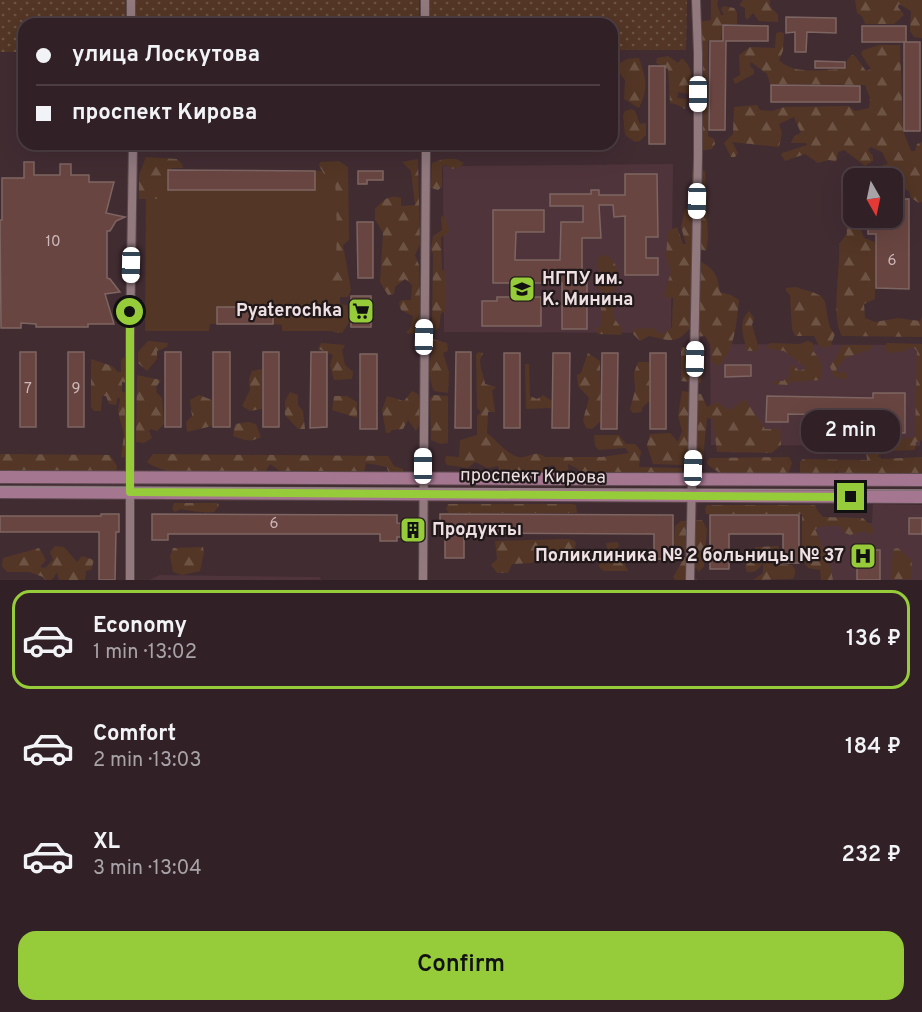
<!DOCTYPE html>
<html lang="en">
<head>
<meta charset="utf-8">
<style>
  :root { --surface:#312126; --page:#39292e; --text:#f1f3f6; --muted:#a8a3a7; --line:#4c3e43; --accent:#96cc39 }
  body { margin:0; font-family:Overpass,sans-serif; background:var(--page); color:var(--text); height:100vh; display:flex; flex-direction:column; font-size:22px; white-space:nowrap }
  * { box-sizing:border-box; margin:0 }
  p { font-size:20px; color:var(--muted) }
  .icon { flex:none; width:33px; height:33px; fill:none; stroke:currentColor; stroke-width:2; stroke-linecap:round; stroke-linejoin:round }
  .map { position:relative; height:580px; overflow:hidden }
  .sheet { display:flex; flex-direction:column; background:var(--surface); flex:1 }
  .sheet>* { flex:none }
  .guide { position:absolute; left:18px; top:18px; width:600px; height:132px; border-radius:18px; box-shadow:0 6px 24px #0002,0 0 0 2px var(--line); display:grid; align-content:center; height:132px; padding:0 18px; background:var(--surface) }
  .needle { width:39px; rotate:171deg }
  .fabs { position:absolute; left:843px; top:168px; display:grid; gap:12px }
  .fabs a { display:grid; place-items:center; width:60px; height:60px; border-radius:12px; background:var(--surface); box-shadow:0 6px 24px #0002,0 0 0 2px var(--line); font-size:30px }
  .end { position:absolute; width:27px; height:27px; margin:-14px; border:8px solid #96cc39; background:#111; box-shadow:0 0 0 3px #111 }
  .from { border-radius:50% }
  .bubble { position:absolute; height:42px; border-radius:18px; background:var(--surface); box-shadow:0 6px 24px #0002,0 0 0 2px var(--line); font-size:20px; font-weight:600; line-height:42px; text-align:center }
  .car { position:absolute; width:18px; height:36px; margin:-18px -9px; border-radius:8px; box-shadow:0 0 4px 2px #0007; background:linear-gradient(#fff 24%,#345 0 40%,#fff 0 76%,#345 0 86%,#fff 0) }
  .guide b { display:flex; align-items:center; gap:21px; height:57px; font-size:22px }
  .guide b+b { border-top:2px solid var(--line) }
  .guide i { width:15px; height:15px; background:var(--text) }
  ul { padding:10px 0 0; list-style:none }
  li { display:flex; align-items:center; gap:18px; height:99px; margin:0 12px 9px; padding:0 6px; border:3px solid transparent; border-radius:18px }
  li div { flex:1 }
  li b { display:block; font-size:22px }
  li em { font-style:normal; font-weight:600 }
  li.current { border-color:var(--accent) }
  li>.icon { width:54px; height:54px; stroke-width:1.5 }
  .button { display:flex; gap:12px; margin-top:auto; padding:12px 18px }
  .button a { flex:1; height:69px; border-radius:18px; background:var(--accent); color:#111; font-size:24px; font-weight:600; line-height:69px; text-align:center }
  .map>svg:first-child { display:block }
  .built { fill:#4f343b }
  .grass { fill:#533625 }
  .forest { fill:url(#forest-firs) }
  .park { fill:url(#park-dots) }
  .building { fill:#694541; stroke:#7d6561; stroke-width:1.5 }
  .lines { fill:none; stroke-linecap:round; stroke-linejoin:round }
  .street-casing { stroke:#5b494e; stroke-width:10 }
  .secondary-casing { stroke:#5b494e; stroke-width:14 }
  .street { stroke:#91797e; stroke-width:8 }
  .secondary { stroke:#a4768f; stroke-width:12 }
  .tram { stroke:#958388; stroke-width:1.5 }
  .route { stroke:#96cc39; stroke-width:8 }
  .labels { text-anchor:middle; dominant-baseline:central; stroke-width:4.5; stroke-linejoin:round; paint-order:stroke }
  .number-label { font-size:15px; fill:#cdb9ba }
  .poi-label { font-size:18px; font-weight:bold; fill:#eee0e3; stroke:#21181a; text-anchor:start }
  .street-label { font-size:18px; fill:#eee0e3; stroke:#21181a }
</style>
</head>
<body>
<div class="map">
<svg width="922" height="580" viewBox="0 0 922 580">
  <defs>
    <pattern id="forest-firs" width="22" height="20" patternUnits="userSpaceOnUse" patternTransform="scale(1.5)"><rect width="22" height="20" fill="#533625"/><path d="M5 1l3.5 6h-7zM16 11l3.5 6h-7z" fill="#6c5344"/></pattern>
    <pattern id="park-dots" width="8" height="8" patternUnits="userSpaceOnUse" patternTransform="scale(1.5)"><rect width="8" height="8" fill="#533625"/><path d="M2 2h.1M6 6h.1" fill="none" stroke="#6c5344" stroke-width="1.8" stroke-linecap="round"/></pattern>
  </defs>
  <rect width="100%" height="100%" fill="#412c32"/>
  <g class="built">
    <path d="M673,164L671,333L444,332L443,166Z"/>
    <path d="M710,344L922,345L920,446L711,445Z"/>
    <path d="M873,504L922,505V580H829L814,563L815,522L872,523Z"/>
    <path d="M160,575L320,577L321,580H149Z"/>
  </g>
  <path class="grass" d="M146,170L340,171V331H282V325L273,324H210L209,331H145Z"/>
  <g class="forest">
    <path d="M711,0H718L717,5L721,15H724L721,9L723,6L734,8L737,13V24H722L721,40L708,41V136L714,139L715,144L712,149L701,151L698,22L711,20Z"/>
    <path d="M743,0H770V6L778,15V22L759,21L753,13L747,20L745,16V8L739,5Z"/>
    <path d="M855,0H922V38L914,37L910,31L911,11L899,4L898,7L904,15L894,24H865L862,16L857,13Z"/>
    <path d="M780,32L784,33L783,51L779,60C794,76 826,69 846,69L847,60L852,55L855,56L866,71L871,69L861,54L863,50L880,45H900L903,131L911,151H915L917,144L922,142V202L919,203L911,198L909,191L893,182L892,178L882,176L880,171L883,165L888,164L882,152L871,147L868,150L873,156V161L865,166L844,150L838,152L836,162L829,160L818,163L805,154L785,161L781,155L782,153L807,145L806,143H791L794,136L801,133L794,117L779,124L782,133L779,147L732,142L738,153L735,157H731L724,143L733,134L734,107L757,105L760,110L772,111L784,107L849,106L855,111L869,108L870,98L865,85L770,84L767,74L751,62L750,66L754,70V74L735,84L733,79L740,75L739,55L750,47L775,48L776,33Z"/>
    <path d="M668,56L678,63L682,58C694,69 692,79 689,94L678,92L677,98L687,99L685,109L678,105L670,103L668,69L656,63L657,58Z"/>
    <path d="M639,58C646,79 649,88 639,108L624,99L625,80L619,73L618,64L627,59Z"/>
    <path d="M631,109L635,111L640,124L646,123V135L640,141L635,142L625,135L623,115L625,111Z"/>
    <path d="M146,157L177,159L182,164L183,168H172L157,179V199H139V175Z"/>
    <path d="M418,159L420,244L415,255L419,265L421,334L406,333L411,327L413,316L401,310L399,303L402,300H411L412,285L405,279L395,287L394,294L388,295L380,282L383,233L375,219V209C383,200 389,194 401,198V206L415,205L411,171L402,162Z"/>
    <path d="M443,159H456L464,163L460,167L452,169L446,165L442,166V187L438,190L431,188L432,163Z"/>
    <path d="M339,161L348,167L349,240L343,245L351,290L348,297H336L330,292V274L336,258L337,233L335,175L324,174L319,166L320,162Z"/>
    <path d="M700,169L705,171L708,237L706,251L700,249L697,203L692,201V172Z"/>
    <path d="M694,204V258C713,268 717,271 720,292L731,295L739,300C736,324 736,347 719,366L712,362L711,346L705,336L695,337L689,329C676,345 668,340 649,336L640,341L633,334L634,329L654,328L658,333H664L672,327L673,297L665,298L664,294L671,272L666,257L668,231L677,227L683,244H686L681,227L685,209Z"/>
    <path d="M441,216L445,217L449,230L447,234L441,237L442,270L446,271L445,312L441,313L439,328L432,332L433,254L431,249L433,236L442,230Z"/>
    <path d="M852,220L859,224L864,238L875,242V299L864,304L865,318L875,322L898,318L920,321L922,316V337L842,336C830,316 841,269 839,244L847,234L846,224Z"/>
    <path d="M605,255C619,260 621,280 613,292L603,294L597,287V282L602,274L597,266V258Z"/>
    <path d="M796,287C803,290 812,291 819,295C831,301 823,323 835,334L830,347H820L814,336H795L792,329L790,295L786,291V288Z"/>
    <path d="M613,302L614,318L622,329L621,335L598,334L596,329L601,326V303Z"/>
    <path d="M333,304L347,305L349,322L342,333L333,332L328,321Z"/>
    <path d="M749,311L754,318L752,325L759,348L755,351H747C744,336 737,323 749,311Z"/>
    <path d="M433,339L447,343L448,351L443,353L449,372L448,393L434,391C428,379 429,360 433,348L430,343Z"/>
    <path d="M148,341L168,343L167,347L157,351V359L147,371L138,363V352Z"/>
    <path d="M808,341L813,343V351C822,361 823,366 820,380L790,382L787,385L774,384V381H783L789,377V368L794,365L799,371L807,368L784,351L770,349L767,347L770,343L800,344Z"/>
    <path d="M321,343L345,345L342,350L345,365L353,372L352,379L334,380L330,365L333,355L318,349Z"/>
    <path d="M887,343L922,344V440L916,442L915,450L891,451L890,441L915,437L917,351L914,348H908L905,351L889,353L884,347Z"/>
    <path d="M843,345H871V349L845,358L836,370L838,372H845L848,377L846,379L835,377L830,367Z"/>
    <path d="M681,347L702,349L703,366L701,383L681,381Z"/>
    <path d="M479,352L483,353C476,364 484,373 485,384L496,387L492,391L495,412H488L487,433C496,440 508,455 518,457C529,459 534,449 545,457H602L629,453L625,448L599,450L595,446L594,435H619L626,444H635L641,451L639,467L682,468L681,477L581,476L578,469L568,464L569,476L559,478L554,465L547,466L545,474L501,475L498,466L488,468L475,462L468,468L447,465L445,461L446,456L459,457L460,440L477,435V416L481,412L477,408L476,354Z"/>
    <path d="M588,353L600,361L601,421L592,429L586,428L583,420L589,398L578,386L577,375L581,373Z"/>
    <path d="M125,357L128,358V383L122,382V392L128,393L127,458L121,457L124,435L118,411L120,399L118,397L116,405L109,404L106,396H102L101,411H94L91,407V359L112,366L118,372H121V360Z"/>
    <path d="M638,362H649V401L642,408V412L633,413L630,409L635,391L634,373Z"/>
    <path d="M525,364H529L530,396L537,399L543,395L552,401L551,408L526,409Z"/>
    <path d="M262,369V409L250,411L242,406L250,390L249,379L252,371Z"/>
    <path d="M137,375L161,380L156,387L157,393L162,398L164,424L157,431L151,429L149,431L152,438L144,443L136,442Z"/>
    <path d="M412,391L418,394C420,405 423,420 416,431L408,420L403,429L392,430L389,433H386L382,410L387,396L404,401Z"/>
    <path d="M682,391L701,394L707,407L716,402L730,410L745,399L765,429H780L781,445L772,453L717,452L713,419L707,418L703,459H686L683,465L653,464L647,445L650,434L670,433L678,442L682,431L678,416Z"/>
    <path d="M290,392L298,395V405L303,411L305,429H298L285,415V401Z"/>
    <path d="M199,395L212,400V426L187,432L186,422L192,416L190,400Z"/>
    <path d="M433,395L448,396V443L441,444L431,440L430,399Z"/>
    <path d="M334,396H347L357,402V418L332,410Z"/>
    <path d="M248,422L256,424L261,437C250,443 244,440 233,436L235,424Z"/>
    <path d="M849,428L857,429L864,434L866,441L880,443L882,452L878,456L882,459L922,457V475H838L837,470L830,477L800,474V462L803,459L867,460L866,450L846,440Z"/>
    <path d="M0,454L110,455L117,466L116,473L0,471Z"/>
    <path d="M153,454L388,456L394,466L403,469V473L388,472L387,467L366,463L364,473L287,476L270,464L264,475H175C166,468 155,469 147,462Z"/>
    <path d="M789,457L792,463L788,474H721L708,465L707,461L710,458Z"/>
    <path d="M174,503H218L219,506L214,512C207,513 188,511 181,509L175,512L172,509Z"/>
    <path d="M448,504H573L576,505L577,513H449L446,509Z"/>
    <path d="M707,505H815L817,510L823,517L863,518L874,529L871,535L864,531L850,535L845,533L840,526H823L815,529L825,553L834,555L833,559L829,561L833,580H821L820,570L808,568L802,559V514H706L705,509Z"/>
    <path d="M702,520L707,529L704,566L699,572L694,566L688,565L685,569L697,580H675L673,577L686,555L684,550L674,544L675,526L681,521Z"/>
    <path d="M568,539L575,541L576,544L573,552L562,557L553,552L538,555V559L532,563L512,564L508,573H497L491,565L497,559L495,541Z"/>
    <path d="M618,542L619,546L613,552L616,556L614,562L618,563L623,560L628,571H604L599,567L600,556L608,553L606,543Z"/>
    <path d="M55,546L64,547L77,562L82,556L94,560L91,570L86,571L85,580H59L57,572L52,580H45L43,577L29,572H7L2,566L3,558L39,548L46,560L40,567L45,568L53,560L50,552Z"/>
    <path d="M778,546L779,549L776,553L780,564L792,565C796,570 796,573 793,579L753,580L763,573V563C758,569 757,573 747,572L745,567L756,547Z"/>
    <path d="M203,547L204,552L200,571L182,575L173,572L170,556L173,548Z"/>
    <path d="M898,548L912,561L911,579H891L893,549Z"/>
  </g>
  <g class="park">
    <path d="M0,0H127V24H24V52H0Z"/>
    <rect x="135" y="0" width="284" height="24"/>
    <path d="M429,0H687L686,50H612V24H429Z"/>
  </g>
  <g class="building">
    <path d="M786,17L836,18V33L807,32L806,52H795V32L786,33Z"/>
    <path d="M723,25L768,26V41H726L725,130H709L710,41H723Z"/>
    <rect x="862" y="26" width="44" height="16"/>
    <rect x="904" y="42" width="16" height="89"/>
    <path d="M815,61L845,62V68H815Z"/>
    <rect x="649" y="66" width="16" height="78"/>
    <path d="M771,85L860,86V102H771Z"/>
    <path d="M24,162H34V175H60V164H71V175H89V182H114L106,213L125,217L116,221L110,231H107V278L110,279L120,292L105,294L114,324H88V327H36V324L21,323V328H1L0,220H2V178H24Z"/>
    <path d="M168,170L315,171V190H168Z"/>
    <path d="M358,171H383V180H367V184H358Z"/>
    <path d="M625,174H657L658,237H646V258H658V275H625V216L614,217L613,205H599L601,238H582V273L587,272V329H562V283H493V210H544V232H516L515,260H560L561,222H583V206H550V194H591V190H599V195H625Z"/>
    <path d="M892,199H909V289L876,288V234H868V218H892Z"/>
    <path d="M357,222H373V278H358Z"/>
    <rect x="351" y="296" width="20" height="31"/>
    <path d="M497,297H541V326H482V301H497Z"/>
    <rect x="217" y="307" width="56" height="17"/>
    <rect x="20" y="352" width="16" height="75"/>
    <rect x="68" y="352" width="16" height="75"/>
    <rect x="165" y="352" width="16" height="75"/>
    <rect x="213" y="352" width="17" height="75"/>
    <rect x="263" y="352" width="16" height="75"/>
    <path d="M311,352H327V427L310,428Z"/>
    <path d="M456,352H471V428H455Z"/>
    <rect x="504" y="353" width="16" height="75"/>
    <path d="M553,353H570L569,428H552Z"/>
    <path d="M602,353H618L617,429H601Z"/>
    <rect x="650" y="353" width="16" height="76"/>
    <rect x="360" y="354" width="17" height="75"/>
    <path d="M725,365H751V376L725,377Z"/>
    <path d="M873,393H905V433L867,432L861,428V424L837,423V415L788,414V422H766L767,396L873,398Z"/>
    <path d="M101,514H119V532H116L115,580H99V532H0V516H101Z"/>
    <path d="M152,514L397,515V523L417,524V537H397V541H380V534H168V540H152Z"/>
    <path d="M440,514L673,515V559H654V534L464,533V558H445V527H440Z"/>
    <path d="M710,515H799V563H783V534H729V569H710Z"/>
    <rect x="909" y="518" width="13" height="16"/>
    <rect x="857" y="550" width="23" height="30"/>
  </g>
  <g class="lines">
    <g class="street-casing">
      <g id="street">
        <path d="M131,24V0"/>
        <path d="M425,24V0"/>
        <path d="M130,580V336L133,144"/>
        <path d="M423,580L426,144"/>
        <path d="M690,580L698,155V53L696,0"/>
      </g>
    </g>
    <g class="secondary-casing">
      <g id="secondary">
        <path d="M0,477L922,480"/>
        <path d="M0,492L922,497"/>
      </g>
    </g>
    <use href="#street" class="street"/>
    <use href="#secondary" class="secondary"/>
    <path class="tram" d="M0,487L922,490"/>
  </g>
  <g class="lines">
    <path class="route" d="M130,312V492L851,497"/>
  </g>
  <defs>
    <g id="university-square" transform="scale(1.35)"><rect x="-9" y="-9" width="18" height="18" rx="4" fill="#96cc39" stroke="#21181a"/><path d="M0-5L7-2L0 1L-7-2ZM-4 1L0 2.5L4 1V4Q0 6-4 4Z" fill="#111"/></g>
    <g id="supermarket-square" transform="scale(1.35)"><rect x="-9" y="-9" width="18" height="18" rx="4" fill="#96cc39" stroke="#21181a"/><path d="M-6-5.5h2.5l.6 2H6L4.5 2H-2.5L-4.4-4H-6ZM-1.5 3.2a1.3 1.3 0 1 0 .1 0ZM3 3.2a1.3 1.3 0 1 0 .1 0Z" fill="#111"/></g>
    <g id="building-square" transform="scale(1.35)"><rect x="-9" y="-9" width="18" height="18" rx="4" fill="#96cc39" stroke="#21181a"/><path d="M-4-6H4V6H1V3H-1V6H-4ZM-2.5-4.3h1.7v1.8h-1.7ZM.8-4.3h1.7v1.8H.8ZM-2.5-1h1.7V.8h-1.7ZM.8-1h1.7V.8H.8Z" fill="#111"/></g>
    <g id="hospital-square" transform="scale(1.35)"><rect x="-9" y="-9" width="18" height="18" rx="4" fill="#96cc39" stroke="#21181a"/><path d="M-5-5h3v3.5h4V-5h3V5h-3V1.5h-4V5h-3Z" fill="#111"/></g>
  </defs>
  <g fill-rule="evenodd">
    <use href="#university-square" x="522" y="289"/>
    <use href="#supermarket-square" x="361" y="311"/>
    <use href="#building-square" x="413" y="530"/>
    <use href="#hospital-square" x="863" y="556"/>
  </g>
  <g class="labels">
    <g class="number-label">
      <text x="53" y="242">10</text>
      <text x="892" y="261">6</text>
      <text x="28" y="389">7</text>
      <text x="76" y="389">9</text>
      <text x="274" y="524">6</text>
    </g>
    <g class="poi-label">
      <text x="542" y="279">НГПУ им.<tspan x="542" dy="21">К. Минина</tspan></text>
      <text x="342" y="311" text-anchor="end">Pyaterochka</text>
      <text x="432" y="530">Продукты</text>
      <text x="844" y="556" text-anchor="end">Поликлиника № 2 больницы № 37</text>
    </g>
    <g class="street-label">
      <text transform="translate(533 477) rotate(1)">проспект Кирова</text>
    </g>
  </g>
</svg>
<div class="fabs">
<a><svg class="needle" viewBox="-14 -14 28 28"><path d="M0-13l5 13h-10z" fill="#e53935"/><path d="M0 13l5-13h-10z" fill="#a8a3a7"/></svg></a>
</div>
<i class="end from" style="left:130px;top:312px"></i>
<i class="end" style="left:851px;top:497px"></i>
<div class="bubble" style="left:801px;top:410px;width:99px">2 min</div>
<i class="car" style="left:698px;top:94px;rotate:180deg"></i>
<i class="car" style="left:697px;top:201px;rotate:181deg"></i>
<i class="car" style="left:131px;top:265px;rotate:181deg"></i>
<i class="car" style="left:424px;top:337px;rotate:1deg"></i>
<i class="car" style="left:695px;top:359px;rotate:1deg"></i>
<i class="car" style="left:423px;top:466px;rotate:0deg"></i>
<i class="car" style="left:693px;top:468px;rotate:1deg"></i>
<div class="guide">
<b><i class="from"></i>улица Лоскутова</b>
<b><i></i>проспект Кирова</b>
</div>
</div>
<section class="sheet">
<ul>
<li class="current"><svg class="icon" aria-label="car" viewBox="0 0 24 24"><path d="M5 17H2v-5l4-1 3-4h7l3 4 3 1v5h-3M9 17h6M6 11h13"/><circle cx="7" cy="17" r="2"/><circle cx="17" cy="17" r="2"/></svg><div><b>Economy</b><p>1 min · 13:02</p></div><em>136 ₽</em></li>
<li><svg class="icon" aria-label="car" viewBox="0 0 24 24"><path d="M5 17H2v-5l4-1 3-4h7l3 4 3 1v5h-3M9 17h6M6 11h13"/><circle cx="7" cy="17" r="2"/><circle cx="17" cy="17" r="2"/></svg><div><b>Comfort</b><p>2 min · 13:03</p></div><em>184 ₽</em></li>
<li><svg class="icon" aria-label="car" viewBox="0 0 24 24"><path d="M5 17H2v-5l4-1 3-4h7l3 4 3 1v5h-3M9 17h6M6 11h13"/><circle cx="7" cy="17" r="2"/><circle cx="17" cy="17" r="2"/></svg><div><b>XL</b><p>3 min · 13:04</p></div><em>232 ₽</em></li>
</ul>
<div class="button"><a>Confirm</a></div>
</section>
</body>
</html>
